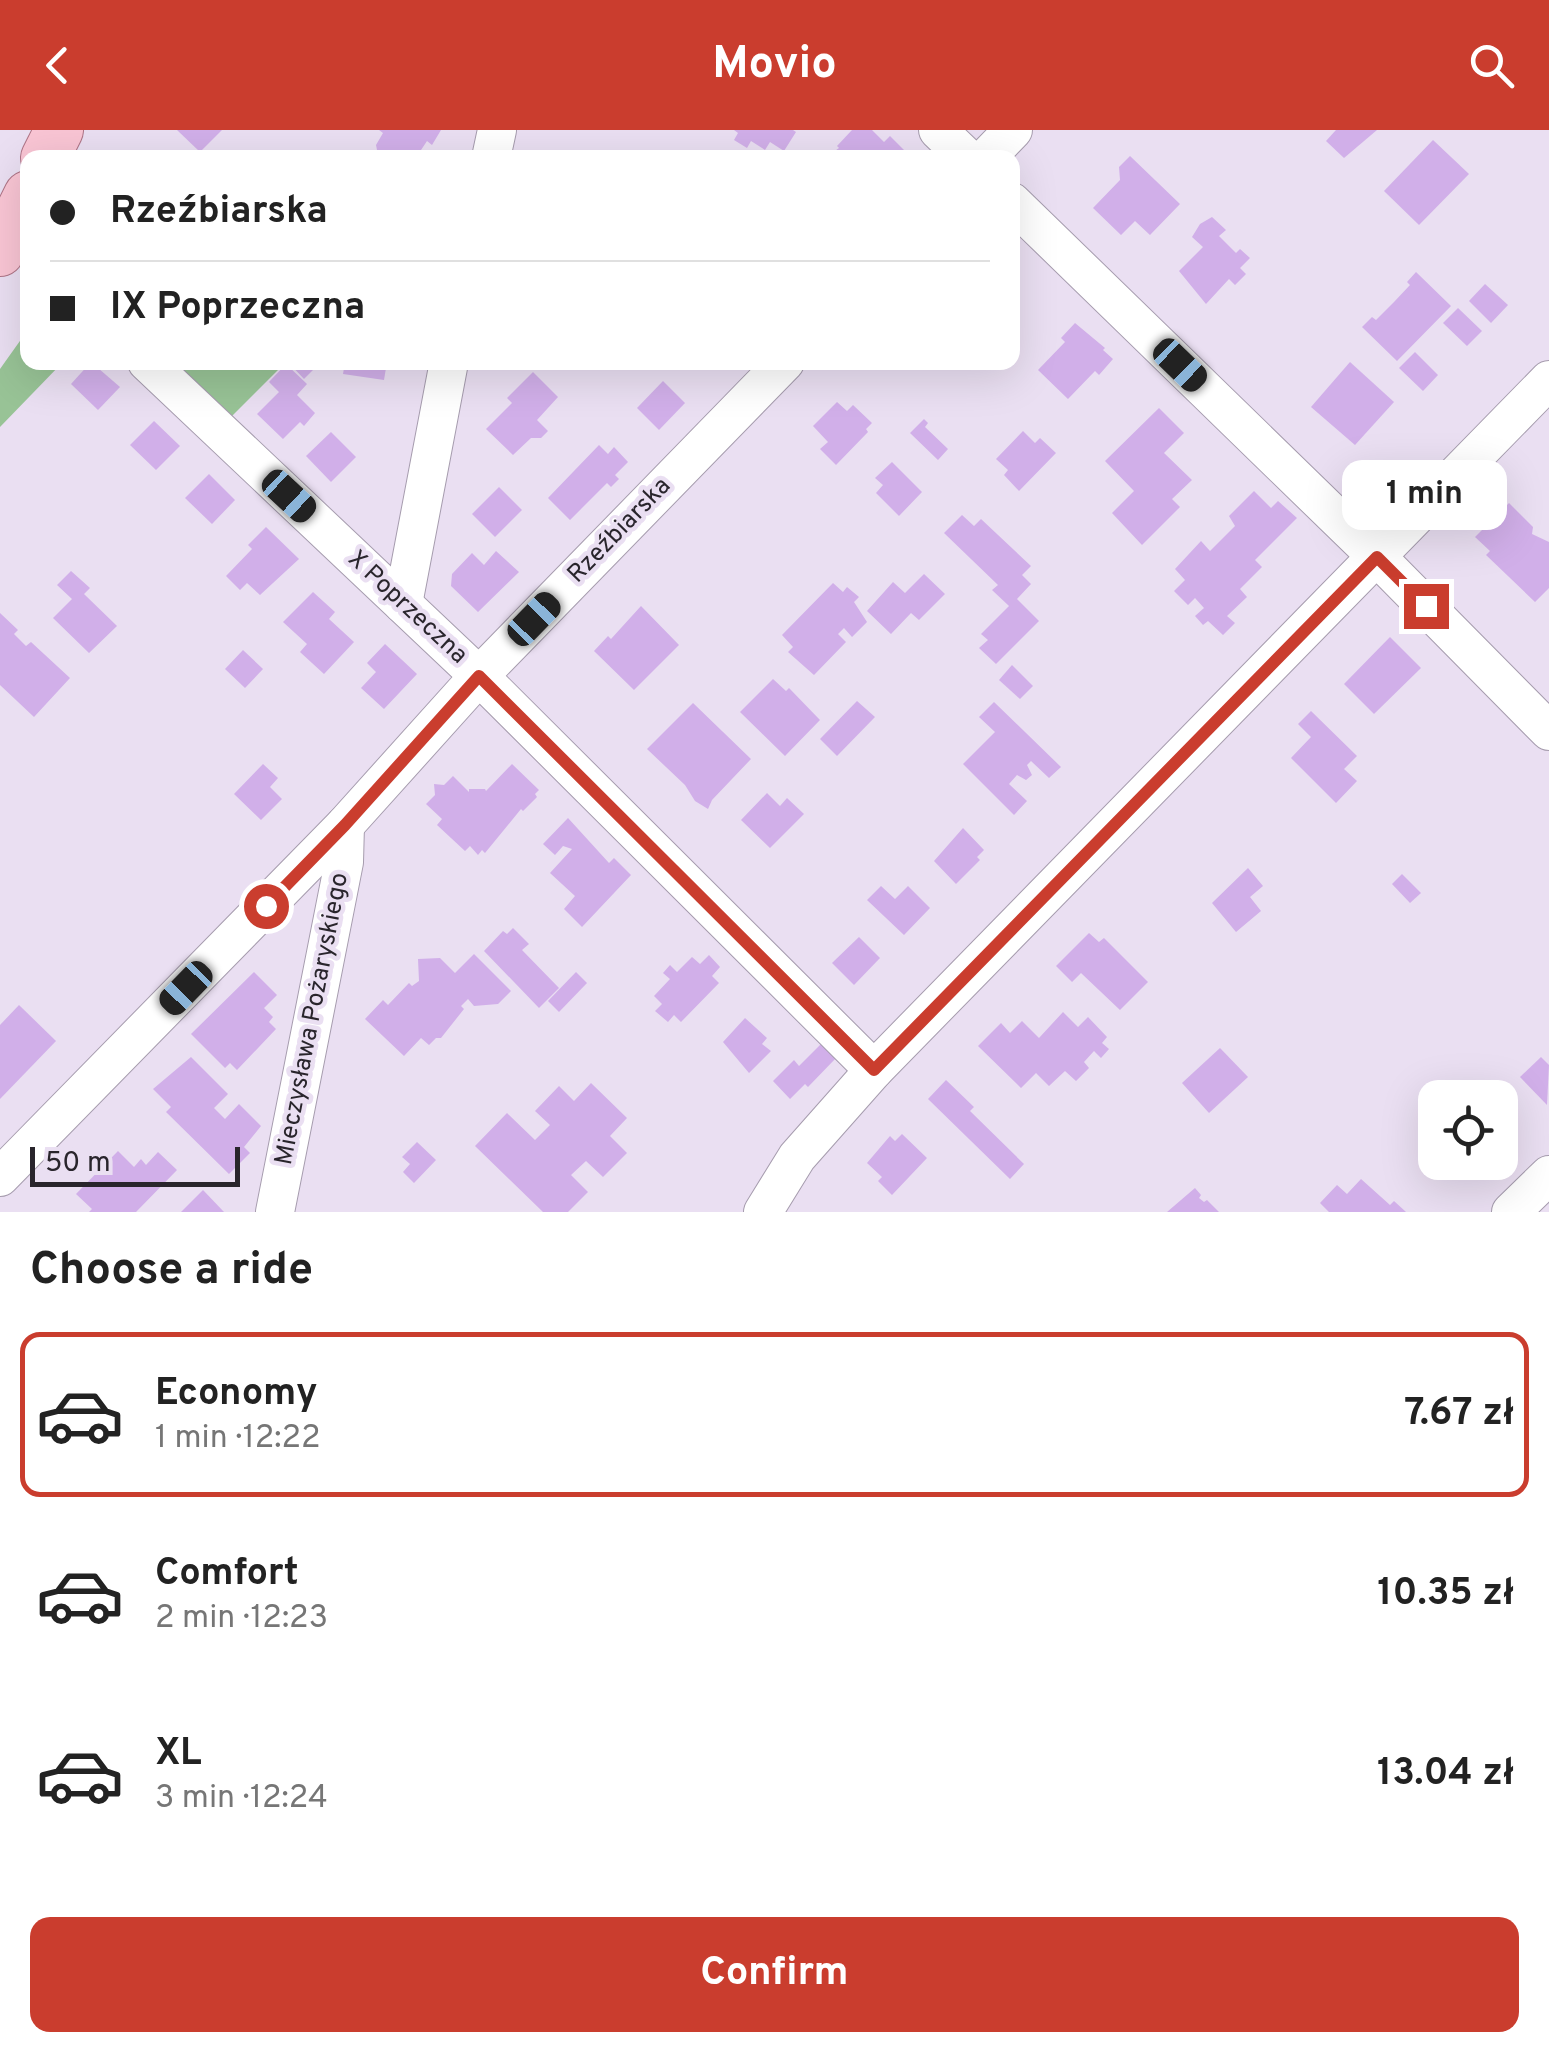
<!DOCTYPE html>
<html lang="en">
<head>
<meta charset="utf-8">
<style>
  :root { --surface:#fff; --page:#f2f2f2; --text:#222; --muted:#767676; --line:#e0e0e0; --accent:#ca3d2e }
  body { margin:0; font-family:Overpass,sans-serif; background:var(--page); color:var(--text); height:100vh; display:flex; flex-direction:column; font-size:38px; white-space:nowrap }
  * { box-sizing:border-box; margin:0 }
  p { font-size:32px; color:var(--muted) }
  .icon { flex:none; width:55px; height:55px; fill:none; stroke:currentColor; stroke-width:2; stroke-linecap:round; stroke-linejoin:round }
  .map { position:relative; height:1082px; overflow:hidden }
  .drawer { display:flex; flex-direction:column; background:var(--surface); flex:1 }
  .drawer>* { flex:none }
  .banner { position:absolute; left:20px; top:20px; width:1000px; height:220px; border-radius:20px; box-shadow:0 10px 40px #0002; display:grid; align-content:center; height:220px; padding:0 30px; background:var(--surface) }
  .buttons { position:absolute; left:1418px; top:950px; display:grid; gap:20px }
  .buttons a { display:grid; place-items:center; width:100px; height:100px; border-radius:20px; background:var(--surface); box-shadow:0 10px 40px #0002; font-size:50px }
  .scale { position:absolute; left:30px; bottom:25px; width:210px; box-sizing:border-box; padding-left:10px; border:5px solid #29252c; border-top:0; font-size:28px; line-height:35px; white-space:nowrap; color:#29252c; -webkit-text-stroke:8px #eadff2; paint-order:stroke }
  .end { position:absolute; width:45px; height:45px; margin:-22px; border:12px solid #ca3d2e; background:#fff; box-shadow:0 0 0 5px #fff }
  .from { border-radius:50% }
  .bubble { position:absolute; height:70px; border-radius:20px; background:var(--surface); box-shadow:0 10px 40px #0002; font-size:32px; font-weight:700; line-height:70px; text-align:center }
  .car { position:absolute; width:30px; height:60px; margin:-30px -15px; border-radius:12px; box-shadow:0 0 8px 2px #0007; background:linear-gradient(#222 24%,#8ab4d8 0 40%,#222 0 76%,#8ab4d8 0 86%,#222 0) }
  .banner b { display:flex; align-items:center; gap:35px; height:95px; font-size:38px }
  .banner b+b { border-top:2px solid var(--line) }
  .banner i { width:25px; height:25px; background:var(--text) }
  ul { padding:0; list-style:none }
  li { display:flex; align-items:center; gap:30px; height:165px; margin:0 20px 15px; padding:0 10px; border:5px solid transparent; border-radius:20px }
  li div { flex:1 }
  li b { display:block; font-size:38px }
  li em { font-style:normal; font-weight:700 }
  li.selected { border-color:var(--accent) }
  li>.icon { width:90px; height:90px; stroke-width:1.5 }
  h2 { padding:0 30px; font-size:45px; line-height:120px }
  .cta { display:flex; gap:20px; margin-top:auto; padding:20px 30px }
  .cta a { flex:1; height:115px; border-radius:20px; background:var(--accent); color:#fff; font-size:40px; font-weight:700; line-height:115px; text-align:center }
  header { display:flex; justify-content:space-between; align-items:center; height:130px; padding:0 30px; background:var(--accent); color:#fff; font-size:45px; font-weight:700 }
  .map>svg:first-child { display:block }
  .green { fill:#98c396 }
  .building { fill:#d1afe9 }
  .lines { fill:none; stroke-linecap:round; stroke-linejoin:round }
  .minor-casing { stroke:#a69cae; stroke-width:40 }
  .major-casing { stroke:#ae7486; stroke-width:50 }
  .minor { stroke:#fff; stroke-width:38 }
  .major { stroke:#f9c5d4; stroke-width:48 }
  .route { stroke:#ca3d2e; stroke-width:12 }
  .labels { text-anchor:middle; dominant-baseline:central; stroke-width:9; stroke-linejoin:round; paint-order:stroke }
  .street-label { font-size:25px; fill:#29252c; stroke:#eadff2 }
</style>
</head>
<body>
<header><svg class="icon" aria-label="back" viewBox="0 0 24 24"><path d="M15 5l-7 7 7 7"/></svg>Movio<svg class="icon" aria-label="search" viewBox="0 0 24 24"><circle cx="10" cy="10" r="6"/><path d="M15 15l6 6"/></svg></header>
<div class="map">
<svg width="1549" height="1082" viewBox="0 0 1549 1082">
  <rect width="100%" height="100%" fill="#eadff2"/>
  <g class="green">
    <path d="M27,201L28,232L62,233L0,297V239Z"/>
    <path d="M169,233H285L228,290Z"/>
  </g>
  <g class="building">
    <path d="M177,0H222L200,22Z"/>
    <path d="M379,0H441L432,15L427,11L417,26L408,20L403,28L377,20L376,15L383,3Z"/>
    <path d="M734,0H793L796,2L784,21L770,12L765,20L751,11L747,18L734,10L738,3Z"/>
    <path d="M852,0H872L884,12L890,6L908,24L905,28H825L839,18L837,16Z"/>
    <path d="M1336,0H1377L1344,28L1326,11Z"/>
    <path d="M1433,10L1469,44L1419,95L1384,61Z"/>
    <path d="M1130,26L1180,74L1150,105L1135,91L1121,105L1093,78L1120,50L1119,37Z"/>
    <path d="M1212,87L1226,100L1219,106L1236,123L1240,119L1250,128L1240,138L1246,144L1235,155L1229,149L1206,174L1179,141L1203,117L1192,107L1200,94Z"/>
    <path d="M1416,142L1451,176L1397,231L1362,197L1372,187L1376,190L1394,172L1410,155L1407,152Z"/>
    <path d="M1485,154L1508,175L1491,193L1469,171Z"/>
    <path d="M1458,178L1482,201L1467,216L1443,193Z"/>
    <path d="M1075,193L1105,218L1103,220L1113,229L1099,245L1095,241L1068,269L1038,240L1065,212L1061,208Z"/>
    <path d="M1415,222L1438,245L1423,261L1399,238Z"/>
    <path d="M91,232L120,257L98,280L71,254Z"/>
    <path d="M288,232H321L304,249Z"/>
    <path d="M345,232H387L384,250L343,244Z"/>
    <path d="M1350,232L1394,272L1355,315L1311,277Z"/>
    <path d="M286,234L307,254L297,265L315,283L304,296L300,292L283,309L257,284L279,262L269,252Z"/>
    <path d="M533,242L558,267L537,290L548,301L541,308H531L513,325L486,299L512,273L507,268Z"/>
    <path d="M663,251L685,273L659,300L637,278Z"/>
    <path d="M837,272L847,281L853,275L872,293L866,299L868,302L836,335L820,319L828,312L813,296Z"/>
    <path d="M1159,278L1184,303L1164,323L1192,350L1172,369L1180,377L1142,415L1112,383L1134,361L1105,331Z"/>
    <path d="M924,289L928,293L925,297L948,319L938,330L910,303Z"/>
    <path d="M154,291L180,316L156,340L130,315Z"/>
    <path d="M1023,301L1035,313L1040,308L1056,323L1019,361L1004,345L1008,340L996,329Z"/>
    <path d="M331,302L356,327L331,352L306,326Z"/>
    <path d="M599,315L608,324L614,317L628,332L615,345L619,349L611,357L607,353L570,390L548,368Z"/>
    <path d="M892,332L922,362L899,386L876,363L883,355L875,348Z"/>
    <path d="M209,344L235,370L212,394L185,368Z"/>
    <path d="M499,357L522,380L495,407L472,384Z"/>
    <path d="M1254,361L1271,378L1278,371L1297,388L1255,430L1262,437L1240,459L1247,467L1227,486L1235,493L1223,505L1208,491L1203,495L1195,486L1204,478L1195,468L1188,475L1174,461L1185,450L1175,439L1201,411L1210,421L1235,396L1229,386Z"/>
    <path d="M1509,373L1533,397L1532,404L1549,412V458L1535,472L1486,425L1490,421L1475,407Z"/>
    <path d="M962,385L974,396L981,389L1031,436L1022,445L1031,454L1017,469L1039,491L996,534L979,518L988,510L981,504L1009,476L992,460L998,455L944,403Z"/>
    <path d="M266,397L299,429L260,465L247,453L240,460L226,446L252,419L248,415Z"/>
    <path d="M496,421L519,442L478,482L451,456L452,444L472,423L484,435Z"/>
    <path d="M71,441L90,458L84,464L117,496L89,523L53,488L72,469L57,455Z"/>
    <path d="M924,444L945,464L919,490L911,483L891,504L867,481L893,452L905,463Z"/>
    <path d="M833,453L843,462L847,457L859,467L854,472L867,492L852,507L844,498L838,504L846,512L814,545L788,522L793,517L782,505Z"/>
    <path d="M313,462L335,482L329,489L354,512L324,544L300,522L307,514L283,492Z"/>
    <path d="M641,476L679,515L634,560L594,521L608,506L611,509Z"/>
    <path d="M0,483L18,500L14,504L26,516L31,512L70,548L34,587L0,555Z"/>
    <path d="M1390,507L1421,538L1374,584L1344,554Z"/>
    <path d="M385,514L417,544L384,579L361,558L376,542L367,533Z"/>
    <path d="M243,520L263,539L245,558L225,539Z"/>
    <path d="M1012,535L1033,556L1020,569L999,550Z"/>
    <path d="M773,549L786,561L789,558L820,590L785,626L740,582Z"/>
    <path d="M857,571L875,587L837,626L820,609Z"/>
    <path d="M994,572L1061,637L1049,648L1031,631L1027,635L1032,645L1026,650L1017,645L1009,654L1027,671L1014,685L963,634L995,602L979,587Z"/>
    <path d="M693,573L751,629L712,670L708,679L695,671L685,655L647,619Z"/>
    <path d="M1311,581L1357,626L1344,639L1357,651L1336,673L1291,628L1311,607L1298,594Z"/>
    <path d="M263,634L278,648L270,657L282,669L261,690L234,664Z"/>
    <path d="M512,634L539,660L535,664L537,667L523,681L521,679L485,723L482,720L478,725L470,716L465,721L437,695L442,689L426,674L435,665L434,654L444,655L453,646L469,662V659H485L486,661Z"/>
    <path d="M767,663L780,676L787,668L804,684L770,718L741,690Z"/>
    <path d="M568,688L609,733L614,728L631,745L582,797L564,779L575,766L550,743L572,719L563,716L555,725L543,714Z"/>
    <path d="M963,698L984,720L977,727L980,730L956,754L934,731Z"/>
    <path d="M1248,738L1263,756L1250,767L1261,781L1236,802L1212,773Z"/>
    <path d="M1402,744L1421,763L1410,773L1392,754Z"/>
    <path d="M881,756L895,769L908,756L930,778L904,805L867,770Z"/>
    <path d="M513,798L529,814L522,820L559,858L539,878L484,821L503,801L507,804Z"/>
    <path d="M1089,803L1099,812L1104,808L1148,852L1120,880L1081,843L1072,852L1056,836Z"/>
    <path d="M859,807L880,828L854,855L832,833Z"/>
    <path d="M474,824L511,861L498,874L474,876L468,869L461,876L464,879L441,908H436L429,915L421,908L404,926L365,889L383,870L388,875L409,853L412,856L419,851L418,829L440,828L455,843Z"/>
    <path d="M709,825L720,837L712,846L719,853L681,892L674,885L668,892L655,881L662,874L654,866L670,849L663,843L670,835L677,842L692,827L700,834Z"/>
    <path d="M254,842L277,865L264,878L273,887L269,892L276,899L237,940L230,933L225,938L191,904Z"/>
    <path d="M576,842L587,853L559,882L548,871Z"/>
    <path d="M19,875L56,911L0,969V895Z"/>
    <path d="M1063,882L1078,897L1088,887L1107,907L1102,913L1109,919L1101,928L1094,921L1084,932L1089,938L1076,951L1065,941L1049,956L1036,943L1021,958L978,916L1001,893L1010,903L1022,891L1039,908Z"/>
    <path d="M745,888L767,908L762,914L771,921L749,943L723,912Z"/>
    <path d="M821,914L836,928L808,957L805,954L790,969L773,951L794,930L799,936Z"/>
    <path d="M1220,918L1248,947L1209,983L1182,953Z"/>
    <path d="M191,927L228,964L214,978L225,989L239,974L261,996L244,1017L250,1023L229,1044L166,982L171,977L153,959Z"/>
    <path d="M1541,927L1549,935L1547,975L1520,947Z"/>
    <path d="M946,950L974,977L970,981L1024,1034L1010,1049L928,969Z"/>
    <path d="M591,953L627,988L610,1006L627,1023L603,1047L586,1031L571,1045L588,1062L568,1082H543L475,1016L507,983L535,1010L550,995L535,981L559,956L574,971Z"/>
    <path d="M902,1004L927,1028L892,1065L878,1051L882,1047L867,1033L890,1006L895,1011Z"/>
    <path d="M417,1012L436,1030L414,1053L403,1042L410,1034L402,1027Z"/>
    <path d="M118,1021L134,1037L141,1029L146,1035L158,1022L177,1040L136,1082H89L92,1079L76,1064Z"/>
    <path d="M1361,1049L1390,1075L1394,1071L1406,1082H1329L1320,1073L1337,1055L1347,1064Z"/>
    <path d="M1195,1058L1201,1065L1199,1068L1204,1072L1207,1070L1219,1082H1167Z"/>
    <path d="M203,1060L224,1082H181Z"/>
  </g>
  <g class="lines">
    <g class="minor-casing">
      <g id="minor">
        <path d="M938,0L967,28"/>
        <path d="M491,28L497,0"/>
        <path d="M986,28L1013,0"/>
        <path d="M1012,72L1377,427L1549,601"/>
        <path d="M147,232L479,546L874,940"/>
        <path d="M403,474L449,232"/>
        <path d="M0,1047L345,695L479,546L785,232"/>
        <path d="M275,1082L344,732L345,695"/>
        <path d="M763,1082L797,1027L874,940L1549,250"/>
        <path d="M1511,1082L1549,1045"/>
      </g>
    </g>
    <g class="major-casing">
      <g id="major">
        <path d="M45,28L59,0"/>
        <path d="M0,122L28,65"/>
      </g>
    </g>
    <use href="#minor" class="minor"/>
    <use href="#major" class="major"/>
  </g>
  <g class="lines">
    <path class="route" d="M266,776L345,695L479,546L874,940L1377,427L1426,476"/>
  </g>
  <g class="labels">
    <g class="street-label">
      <text transform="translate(620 401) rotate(-46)">Rzeźbiarska</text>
      <text transform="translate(407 478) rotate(43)">X Poprzeczna</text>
      <text transform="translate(313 889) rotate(-79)">Mieczysława Pożaryskiego</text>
    </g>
  </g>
</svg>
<div class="buttons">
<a><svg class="icon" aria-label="locate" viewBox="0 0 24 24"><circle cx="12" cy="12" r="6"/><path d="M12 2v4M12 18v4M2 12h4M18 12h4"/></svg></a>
</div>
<div class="scale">50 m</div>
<i class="end from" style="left:266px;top:776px"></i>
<i class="end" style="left:1426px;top:476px"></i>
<div class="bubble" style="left:1342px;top:330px;width:165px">1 min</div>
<i class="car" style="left:1180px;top:235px;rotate:134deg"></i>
<i class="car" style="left:289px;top:366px;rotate:133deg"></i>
<i class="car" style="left:534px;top:489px;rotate:44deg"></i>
<i class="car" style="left:186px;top:858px;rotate:224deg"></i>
<div class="banner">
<b><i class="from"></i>Rzeźbiarska</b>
<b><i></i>IX Poprzeczna</b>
</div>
</div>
<section class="drawer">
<h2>Choose a ride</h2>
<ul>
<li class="selected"><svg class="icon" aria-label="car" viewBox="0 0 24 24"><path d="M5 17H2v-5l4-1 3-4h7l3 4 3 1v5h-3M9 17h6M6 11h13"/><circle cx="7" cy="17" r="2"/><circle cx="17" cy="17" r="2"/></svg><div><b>Economy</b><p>1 min · 12:22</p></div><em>7.67 zł</em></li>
<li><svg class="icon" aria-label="car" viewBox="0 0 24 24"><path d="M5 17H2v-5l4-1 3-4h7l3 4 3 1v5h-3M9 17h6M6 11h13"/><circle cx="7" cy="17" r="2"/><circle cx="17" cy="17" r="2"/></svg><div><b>Comfort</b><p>2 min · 12:23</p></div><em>10.35 zł</em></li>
<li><svg class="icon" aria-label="car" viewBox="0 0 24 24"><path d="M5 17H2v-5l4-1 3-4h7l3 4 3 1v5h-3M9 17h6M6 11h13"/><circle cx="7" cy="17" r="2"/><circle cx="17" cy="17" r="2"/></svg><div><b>XL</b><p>3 min · 12:24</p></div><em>13.04 zł</em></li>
</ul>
<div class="cta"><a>Confirm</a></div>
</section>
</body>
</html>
